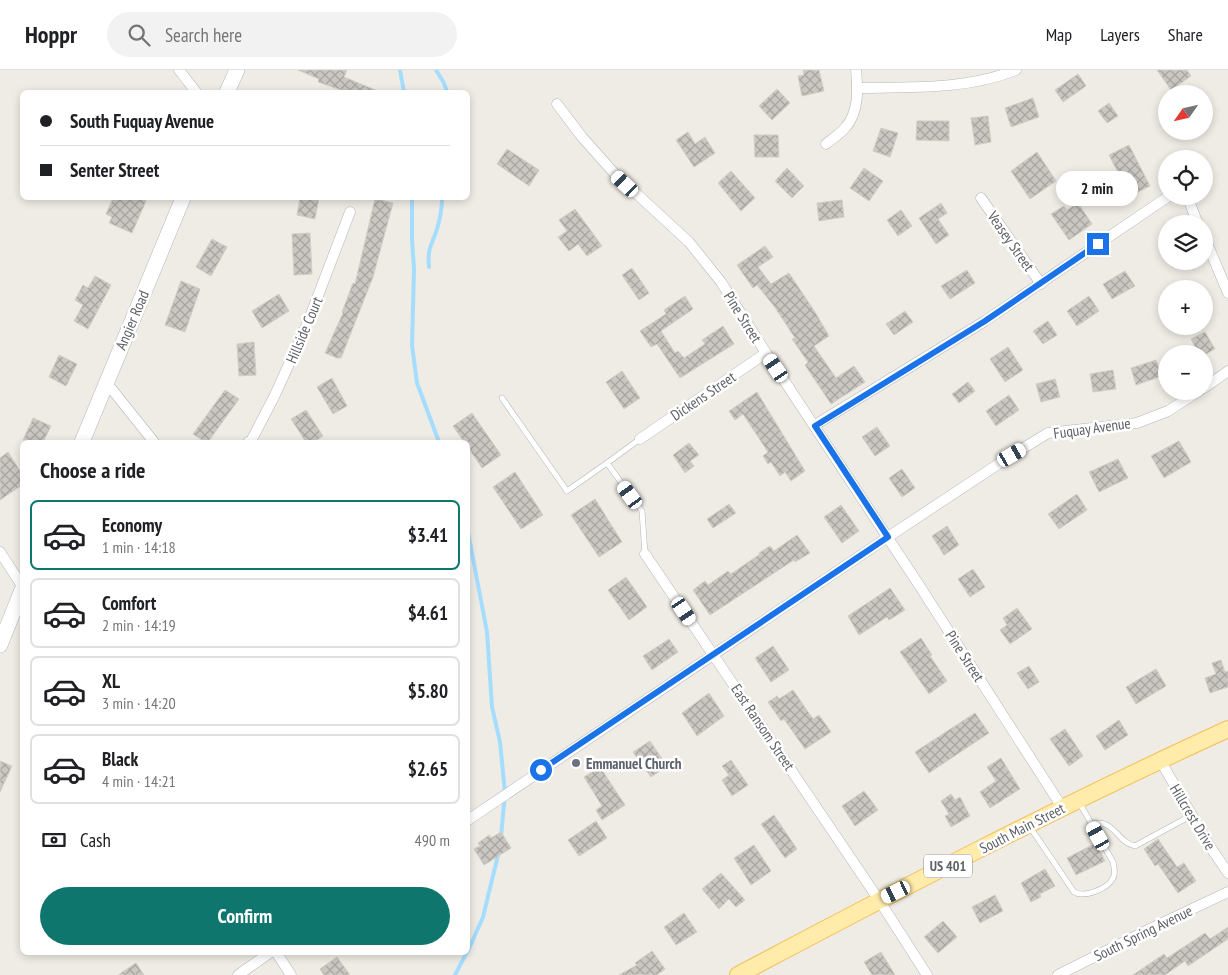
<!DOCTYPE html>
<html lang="en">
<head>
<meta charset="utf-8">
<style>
  :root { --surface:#fff; --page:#f2f2f2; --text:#202124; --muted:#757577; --line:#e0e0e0; --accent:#0f766e }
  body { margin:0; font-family:"PT Sans Narrow",sans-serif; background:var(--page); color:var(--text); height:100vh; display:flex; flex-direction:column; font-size:19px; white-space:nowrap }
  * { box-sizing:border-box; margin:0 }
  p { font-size:16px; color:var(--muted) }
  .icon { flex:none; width:28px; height:28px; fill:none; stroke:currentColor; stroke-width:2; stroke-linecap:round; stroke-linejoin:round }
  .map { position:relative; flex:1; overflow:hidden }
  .drawer { position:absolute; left:20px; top:370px; width:450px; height:515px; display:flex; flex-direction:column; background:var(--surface); border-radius:8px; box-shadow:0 2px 8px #0003 }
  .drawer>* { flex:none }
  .banner { position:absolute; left:20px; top:20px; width:450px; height:110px; border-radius:8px; box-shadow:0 2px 8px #0003; display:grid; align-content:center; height:110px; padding:0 20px; background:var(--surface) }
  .needle { width:32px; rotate:236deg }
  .buttons { position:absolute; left:1158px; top:15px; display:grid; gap:10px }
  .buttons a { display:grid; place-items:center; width:55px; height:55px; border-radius:50%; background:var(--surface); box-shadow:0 2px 8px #0003; font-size:25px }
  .end { position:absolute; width:22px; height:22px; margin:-11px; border:6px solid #1a73e8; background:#fff; box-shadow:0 0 0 2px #fff }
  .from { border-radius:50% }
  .bubble { position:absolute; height:35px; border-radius:18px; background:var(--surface); box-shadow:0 2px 8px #0003; font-size:16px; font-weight:600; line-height:35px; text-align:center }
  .car { position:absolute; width:15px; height:30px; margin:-15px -8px; border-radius:6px; box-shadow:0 0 4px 1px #0007; background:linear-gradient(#fff 24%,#345 0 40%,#fff 0 76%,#345 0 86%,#fff 0) }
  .banner b { display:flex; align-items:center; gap:18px; height:48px; font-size:19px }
  .banner b+b { border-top:1px solid var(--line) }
  .banner i { width:12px; height:12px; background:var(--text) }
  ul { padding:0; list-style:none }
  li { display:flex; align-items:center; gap:15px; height:70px; margin:0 10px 8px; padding:0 10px; border:2px solid var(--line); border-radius:8px }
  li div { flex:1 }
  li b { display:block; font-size:19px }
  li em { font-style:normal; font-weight:600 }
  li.active { border-color:var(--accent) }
  li>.icon { width:45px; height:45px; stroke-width:1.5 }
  h2 { padding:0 20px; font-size:22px; line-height:60px }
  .pay { display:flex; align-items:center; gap:12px; height:55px; padding:0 20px; font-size:19px }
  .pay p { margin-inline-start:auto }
  .action { display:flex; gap:10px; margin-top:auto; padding:10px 20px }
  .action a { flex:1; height:58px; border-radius:30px; background:var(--accent); color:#fff; font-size:20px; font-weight:600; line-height:58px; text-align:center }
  header { display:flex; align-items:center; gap:30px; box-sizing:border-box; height:70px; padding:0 25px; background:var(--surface); border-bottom:1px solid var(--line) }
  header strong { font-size:24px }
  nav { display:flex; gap:28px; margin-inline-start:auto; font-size:18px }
  .search { width:350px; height:45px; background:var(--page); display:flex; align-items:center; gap:12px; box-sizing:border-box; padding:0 18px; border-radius:28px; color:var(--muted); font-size:19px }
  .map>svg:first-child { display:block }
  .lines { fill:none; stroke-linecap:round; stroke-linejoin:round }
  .stream { stroke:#a5ddff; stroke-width:4 }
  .building { fill:url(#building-cross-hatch); stroke:#d4cec3 }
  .lane-casing { stroke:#b2b6ba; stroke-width:6 }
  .street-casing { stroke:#b2b6ba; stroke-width:11 }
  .secondary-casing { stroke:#b4b8bd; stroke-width:16 }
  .primary-casing { stroke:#f5bf58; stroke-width:18 }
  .lane { stroke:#fff; stroke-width:5 }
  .street { stroke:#fff; stroke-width:10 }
  .secondary { stroke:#fff; stroke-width:15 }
  .primary { stroke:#ffecaa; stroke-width:16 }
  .route { stroke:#1a73e8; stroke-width:6 }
  .worship-dot { fill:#6b7280; stroke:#fff; stroke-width:2 }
  .labels { text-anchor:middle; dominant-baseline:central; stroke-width:5; stroke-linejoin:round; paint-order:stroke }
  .shield { fill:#fff; stroke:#8e9094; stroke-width:1 }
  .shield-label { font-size:14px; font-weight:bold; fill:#5d6166 }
  .street-label { font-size:15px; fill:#5d6166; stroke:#fff }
  .worship-label { font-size:15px; font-weight:bold; fill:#5b616d; stroke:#fff; text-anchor:start }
</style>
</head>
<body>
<header>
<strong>Hoppr</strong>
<div class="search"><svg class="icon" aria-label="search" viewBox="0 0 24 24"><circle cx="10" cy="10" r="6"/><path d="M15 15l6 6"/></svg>Search here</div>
<nav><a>Map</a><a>Layers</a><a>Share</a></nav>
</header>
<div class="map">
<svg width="1228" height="905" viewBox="0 0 1228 905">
  <defs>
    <pattern id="building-cross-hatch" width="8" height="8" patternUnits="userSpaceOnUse" patternTransform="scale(1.25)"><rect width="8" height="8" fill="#cac7c2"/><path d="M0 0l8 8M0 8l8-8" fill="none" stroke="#a7a5a1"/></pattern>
  </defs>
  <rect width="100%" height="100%" fill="#efece5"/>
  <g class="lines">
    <g class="stream">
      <path d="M400,0L404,22"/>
      <path d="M436,0L444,13L447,22"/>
      <path d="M412,128V170L414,199L412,275L417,313L439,372"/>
      <path d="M429,197C427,178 432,175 437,159C440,149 442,138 442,128"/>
      <path d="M468,462L487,562L492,637L500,672L505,723L501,767"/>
      <path d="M468,881L483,847L499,781"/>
      <path d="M455,905L467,882"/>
    </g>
  </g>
  <g class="building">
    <path d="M298,0H347L344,7L380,22H347L318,12L319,9Z"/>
    <path d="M803,0H819L824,21L802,26L798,6L804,5Z"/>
    <path d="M1157,0H1187L1191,6L1171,20Z"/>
    <path d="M1078,4L1086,16L1063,32L1055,20Z"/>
    <path d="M777,19L790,33L772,50L759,36Z"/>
    <path d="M1033,28L1039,47L1011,57L1005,38Z"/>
    <path d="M1109,33L1118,46L1107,53L1098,41Z"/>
    <path d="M988,46L991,72L975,75L971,48Z"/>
    <path d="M917,51H949V71L916,70Z"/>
    <path d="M881,58L898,63L890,87L873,81Z"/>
    <path d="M688,62L695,74L705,67L715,83L694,97L676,70Z"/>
    <path d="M754,65H778L779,87H755Z"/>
    <path d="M1129,75L1150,116L1130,126L1109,85Z"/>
    <path d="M507,79L539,100L529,116L497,94Z"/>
    <path d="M1037,82L1056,111L1030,129L1011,101Z"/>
    <path d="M787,98L804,116L792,128L775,111Z"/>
    <path d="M864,98L883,111L869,131L850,118Z"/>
    <path d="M731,101L755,128L741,141L718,113Z"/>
    <path d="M113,128H138L146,131L132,163L109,153L112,147L106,144Z"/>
    <path d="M300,128H319L315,149L297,145Z"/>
    <path d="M375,129L393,133L373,207L341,288H337L325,283L343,243L342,242L353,213L355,214Z"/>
    <path d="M842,130L844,147L819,151L817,133Z"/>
    <path d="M941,133L947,143L938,149L949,165L936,174L919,148Z"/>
    <path d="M1078,133L1092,154L1069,170L1051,144L1064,136L1067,140Z"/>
    <path d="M575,139L602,176L587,186L578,174L569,181L558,167L567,161L559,150Z"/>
    <path d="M901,140L912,156L898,166L887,150Z"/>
    <path d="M310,163L312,204L294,205L292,164Z"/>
    <path d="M212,169L227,177L211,206L196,197Z"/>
    <path d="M765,176L773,187L758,197L771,214L789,203L815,242L829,266L814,276L836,308L854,296L865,312L831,334L805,295L808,292L792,269L795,268L774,236L757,215L753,218L737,195Z"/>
    <path d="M632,198L649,223L639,230L622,205Z"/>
    <path d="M967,200L975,213L950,229L941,216Z"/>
    <path d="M1125,201L1135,216L1112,229L1103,214Z"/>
    <path d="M95,206L111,215L88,259L74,251L83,235L75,230L83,215L88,218Z"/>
    <path d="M181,211L200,219L185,262L165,255Z"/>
    <path d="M279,224L289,241L262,258L252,241Z"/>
    <path d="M685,226L693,239L661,261L675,283L678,281L684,288L705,274L702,270L723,256L734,274L680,308L657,274L651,277L640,261L666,244L664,240Z"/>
    <path d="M1089,226L1099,241L1077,256L1067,241Z"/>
    <path d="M905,241L913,252L894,265L886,254Z"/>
    <path d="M1048,251L1057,265L1043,274L1033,261Z"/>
    <path d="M1205,262L1215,279L1206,284H1199L1191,269Z"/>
    <path d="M254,272L256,305L239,306L237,274Z"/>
    <path d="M1008,277L1023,300L1005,312L990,289Z"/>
    <path d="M59,285L77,294L66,316L49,307Z"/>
    <path d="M1156,290L1162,306L1136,315L1131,298Z"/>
    <path d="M1113,300L1116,319L1093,322L1090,304Z"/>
    <path d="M622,301L640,328L624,339L606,312Z"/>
    <path d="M332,308L347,336L333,344L317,317Z"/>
    <path d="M1055,309L1060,327L1041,332L1036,314Z"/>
    <path d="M968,312L975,321L959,333L952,324Z"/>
    <path d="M225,320L239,329L208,372H205L193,364Z"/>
    <path d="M757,322L805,401L791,411L785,402L780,406L771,392L768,394L763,386L768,382L743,344L735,350L729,341Z"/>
    <path d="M1009,325L1019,340L996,356L986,341Z"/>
    <path d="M306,340L323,366L314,372H306L291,349Z"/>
    <path d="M472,343L501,385L482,398L468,377V372H464L453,356Z"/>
    <path d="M33,348L51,356L43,372H29L23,370Z"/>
    <path d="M877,357L890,376L875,386L862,367Z"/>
    <path d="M1179,371L1191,392L1164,408L1151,386Z"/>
    <path d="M689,373L699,385L690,391L694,396L685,403L673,385Z"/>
    <path d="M8,382L22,404V415L0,430V388Z"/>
    <path d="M1118,389L1128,408L1099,422L1089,402Z"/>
    <path d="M902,399L915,418L902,427L889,408Z"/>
    <path d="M515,402L543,445L521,459L493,417Z"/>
    <path d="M1077,424L1087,440L1059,459L1048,444Z"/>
    <path d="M595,429L622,472L599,487L571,445Z"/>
    <path d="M729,434L736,443L713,458L707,449Z"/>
    <path d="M841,435L859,461L842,473L824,447Z"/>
    <path d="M947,456L959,475L944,485L932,466Z"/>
    <path d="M797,465L810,483L795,492L794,490L710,545L693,520L705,511L708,515L728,501L731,504L760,484L759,483L770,476L774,481Z"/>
    <path d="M973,499L985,517L970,527L958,509Z"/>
    <path d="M626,507L647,537L629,550L608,520Z"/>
    <path d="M890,518L905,540L889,550L887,547L859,565L848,546Z"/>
    <path d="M1017,538L1032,559L1010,574L1000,560L1007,555L1003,548Z"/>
    <path d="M921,568L932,585L930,586L947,611L929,624L900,582Z"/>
    <path d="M669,569L678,582L652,600L643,586Z"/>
    <path d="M773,576L789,600L771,612L755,588Z"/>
    <path d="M1221,590L1225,602L1228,601V617L1210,623L1205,608L1216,604L1212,593Z"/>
    <path d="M1029,596L1039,612L1028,619L1017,603Z"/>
    <path d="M1156,599L1166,616L1136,634L1126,617Z"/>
    <path d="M793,620L813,649L819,645L831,662L805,679L784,649L781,651L768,632L777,626L779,629Z"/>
    <path d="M709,623L724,646L697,666L682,643Z"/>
    <path d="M975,643L989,663L929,703L915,682Z"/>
    <path d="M1119,650L1128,665L1105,680L1096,666Z"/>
    <path d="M1065,659L1083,686L1069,696L1050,669Z"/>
    <path d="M650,671L667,696L651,707L633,682Z"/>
    <path d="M1001,688L1020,719L990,738L980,722L996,711L987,697Z"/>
    <path d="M731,690L748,715L732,726L722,710L729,705L722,696Z"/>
    <path d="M0,691L12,696L0,722Z"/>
    <path d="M600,697L625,735L602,750L596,740L602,736L584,707Z"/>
    <path d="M864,721L878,740L855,756L842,736Z"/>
    <path d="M951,724L955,730L960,727L970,746L951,757L945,746L949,744L941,731Z"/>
    <path d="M774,745L797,779L785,788L761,754Z"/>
    <path d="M596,751L607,768L579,786L568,770Z"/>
    <path d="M501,762L511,778L484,795L474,779L480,776L478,773L489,765L491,768Z"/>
    <path d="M1158,769L1177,797L1184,793L1196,811L1178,823L1158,794L1155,796L1144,779Z"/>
    <path d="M1096,773L1105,791L1076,805L1067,788Z"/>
    <path d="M754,775L771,801L751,815L734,788Z"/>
    <path d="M1045,799L1055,816L1040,824L1041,827L1031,832L1021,813Z"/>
    <path d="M721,803L745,830L736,837L729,829L719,839L702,819Z"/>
    <path d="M995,825L1003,841L980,853L972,837Z"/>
    <path d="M684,843L697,862L676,875L664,857Z"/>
    <path d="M943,851L957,867L938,883L924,867Z"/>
    <path d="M1228,857V869L1188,896L1185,891L1165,905H1133L1164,884L1167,888L1205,863L1210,869Z"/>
    <path d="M652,881L665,899L657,905H619L637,895L635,893Z"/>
    <path d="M881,882L895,905H872L864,892Z"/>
    <path d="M337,887L350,905H324L320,899Z"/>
    <path d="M136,893L144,905H118Z"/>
  </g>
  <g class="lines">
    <g class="lane-casing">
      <g id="lane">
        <path d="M502,328L567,421L607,393"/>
        <path d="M640,369L607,393L642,441L645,484"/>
        <path d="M1091,754C1115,748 1116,772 1135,776L1192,745"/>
        <path d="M1030,757L1074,822C1084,828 1108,819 1113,808C1116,803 1114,797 1113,792L1079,732"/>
      </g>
    </g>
    <g class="street-casing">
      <g id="street">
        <path d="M179,0L196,22"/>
        <path d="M857,18C910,17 966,20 1016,0"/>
        <path d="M557,34L582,67L614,103L689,172L721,212L766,283L919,515L1062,737"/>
        <path d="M826,74C832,69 840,64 845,58C859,43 858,19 856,0"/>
        <path d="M1187,126L1198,154"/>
        <path d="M981,128L1041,214"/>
        <path d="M1204,166L1228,223"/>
        <path d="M106,312L154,372"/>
        <path d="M1204,318L1228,301"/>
        <path d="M815,355L985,251L1169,126"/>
        <path d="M640,369L766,283"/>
        <path d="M248,372L251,371L274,327L308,252L350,142"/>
        <path d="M0,482L22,516"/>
        <path d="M645,484L879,830L927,905"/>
        <path d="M1160,690L1209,775L1228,803"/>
        <path d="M468,750L888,467L1012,385L1048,363L1137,353L1168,341L1199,321"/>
        <path d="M276,882L291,905"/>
        <path d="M238,905L271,882"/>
        <path d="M1058,905L1152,858L1228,822"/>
      </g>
    </g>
    <g class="secondary-casing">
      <g id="secondary">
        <path d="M227,22L237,0"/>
        <path d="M82,372L183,128"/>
        <path d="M0,575L22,520"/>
      </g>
    </g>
    <g class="primary-casing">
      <path id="primary" d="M738,905C900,819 1062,735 1228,659"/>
    </g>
    <use href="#lane" class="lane"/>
    <use href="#street" class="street"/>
    <use href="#secondary" class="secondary"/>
    <use href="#primary" class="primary"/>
  </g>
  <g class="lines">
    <path class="route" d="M541,700L888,467L815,356L985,251L1098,174"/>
  </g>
  <circle class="worship-dot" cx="576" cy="693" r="5"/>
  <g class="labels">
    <rect class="shield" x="924" y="784.5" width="48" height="23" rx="4"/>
    <g class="shield-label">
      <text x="948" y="796">US 401</text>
    </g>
    <g class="street-label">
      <text transform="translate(1011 171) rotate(55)">Veasey Street</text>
      <text transform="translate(743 247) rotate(58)">Pine Street</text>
      <text transform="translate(132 250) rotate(-67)">Angier Road</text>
      <text transform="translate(304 260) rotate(-67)">Hillside Court</text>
      <text transform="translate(703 326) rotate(-34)">Dickens Street</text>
      <text transform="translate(1092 358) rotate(-8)">Fuquay Avenue</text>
      <text transform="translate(965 586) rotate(57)">Pine Street</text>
      <text transform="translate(763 657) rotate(56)">East Ransom Street</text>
      <text transform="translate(1193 747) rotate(59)">Hillcrest Drive</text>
      <text transform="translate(1022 758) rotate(-27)">South Main Street</text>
      <text transform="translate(1143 863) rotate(-26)">South Spring Avenue</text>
    </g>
    <g class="worship-label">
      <text x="586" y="693">Emmanuel Church</text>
    </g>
  </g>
</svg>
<div class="buttons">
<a><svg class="needle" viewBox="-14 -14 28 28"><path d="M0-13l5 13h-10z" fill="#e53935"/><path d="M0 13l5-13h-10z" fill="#757577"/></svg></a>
<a><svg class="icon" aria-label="locate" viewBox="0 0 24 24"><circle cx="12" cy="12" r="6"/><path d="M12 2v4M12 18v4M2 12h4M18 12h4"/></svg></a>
<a><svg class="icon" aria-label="layers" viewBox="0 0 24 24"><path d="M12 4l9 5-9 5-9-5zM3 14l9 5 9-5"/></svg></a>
<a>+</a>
<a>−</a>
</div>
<i class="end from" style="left:541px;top:700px"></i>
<i class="end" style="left:1098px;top:174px"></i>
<div class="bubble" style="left:1056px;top:101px;width:82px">2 min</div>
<i class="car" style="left:625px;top:114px;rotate:313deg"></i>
<i class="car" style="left:776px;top:298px;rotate:326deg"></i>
<i class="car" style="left:1012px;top:385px;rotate:60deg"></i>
<i class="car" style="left:630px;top:425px;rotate:324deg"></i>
<i class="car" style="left:684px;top:541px;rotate:146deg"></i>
<i class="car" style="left:1098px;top:766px;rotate:331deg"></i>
<i class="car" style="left:896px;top:822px;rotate:244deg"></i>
<div class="banner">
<b><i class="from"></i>South Fuquay Avenue</b>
<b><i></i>Senter Street</b>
</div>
<section class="drawer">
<h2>Choose a ride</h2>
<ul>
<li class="active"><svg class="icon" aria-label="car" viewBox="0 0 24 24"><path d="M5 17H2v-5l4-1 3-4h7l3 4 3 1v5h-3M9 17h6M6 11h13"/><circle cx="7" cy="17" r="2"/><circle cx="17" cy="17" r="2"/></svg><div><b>Economy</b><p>1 min · 14:18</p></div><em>$3.41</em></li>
<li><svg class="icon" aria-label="car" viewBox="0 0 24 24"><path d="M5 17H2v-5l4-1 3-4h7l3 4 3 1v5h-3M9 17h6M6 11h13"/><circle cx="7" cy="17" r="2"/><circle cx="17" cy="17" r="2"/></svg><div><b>Comfort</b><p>2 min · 14:19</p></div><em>$4.61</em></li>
<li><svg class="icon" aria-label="car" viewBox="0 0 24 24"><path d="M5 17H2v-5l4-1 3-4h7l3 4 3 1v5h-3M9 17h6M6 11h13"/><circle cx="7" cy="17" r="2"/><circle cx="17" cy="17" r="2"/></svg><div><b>XL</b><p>3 min · 14:20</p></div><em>$5.80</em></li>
<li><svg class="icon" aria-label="car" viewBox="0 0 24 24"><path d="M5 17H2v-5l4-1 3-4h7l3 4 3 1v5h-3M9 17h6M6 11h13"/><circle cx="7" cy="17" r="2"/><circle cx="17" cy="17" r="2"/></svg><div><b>Black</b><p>4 min · 14:21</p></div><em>$2.65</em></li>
</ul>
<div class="pay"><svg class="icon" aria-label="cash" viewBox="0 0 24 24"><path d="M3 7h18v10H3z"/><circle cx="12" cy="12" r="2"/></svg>Cash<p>490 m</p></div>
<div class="action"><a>Confirm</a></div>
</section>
</div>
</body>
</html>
